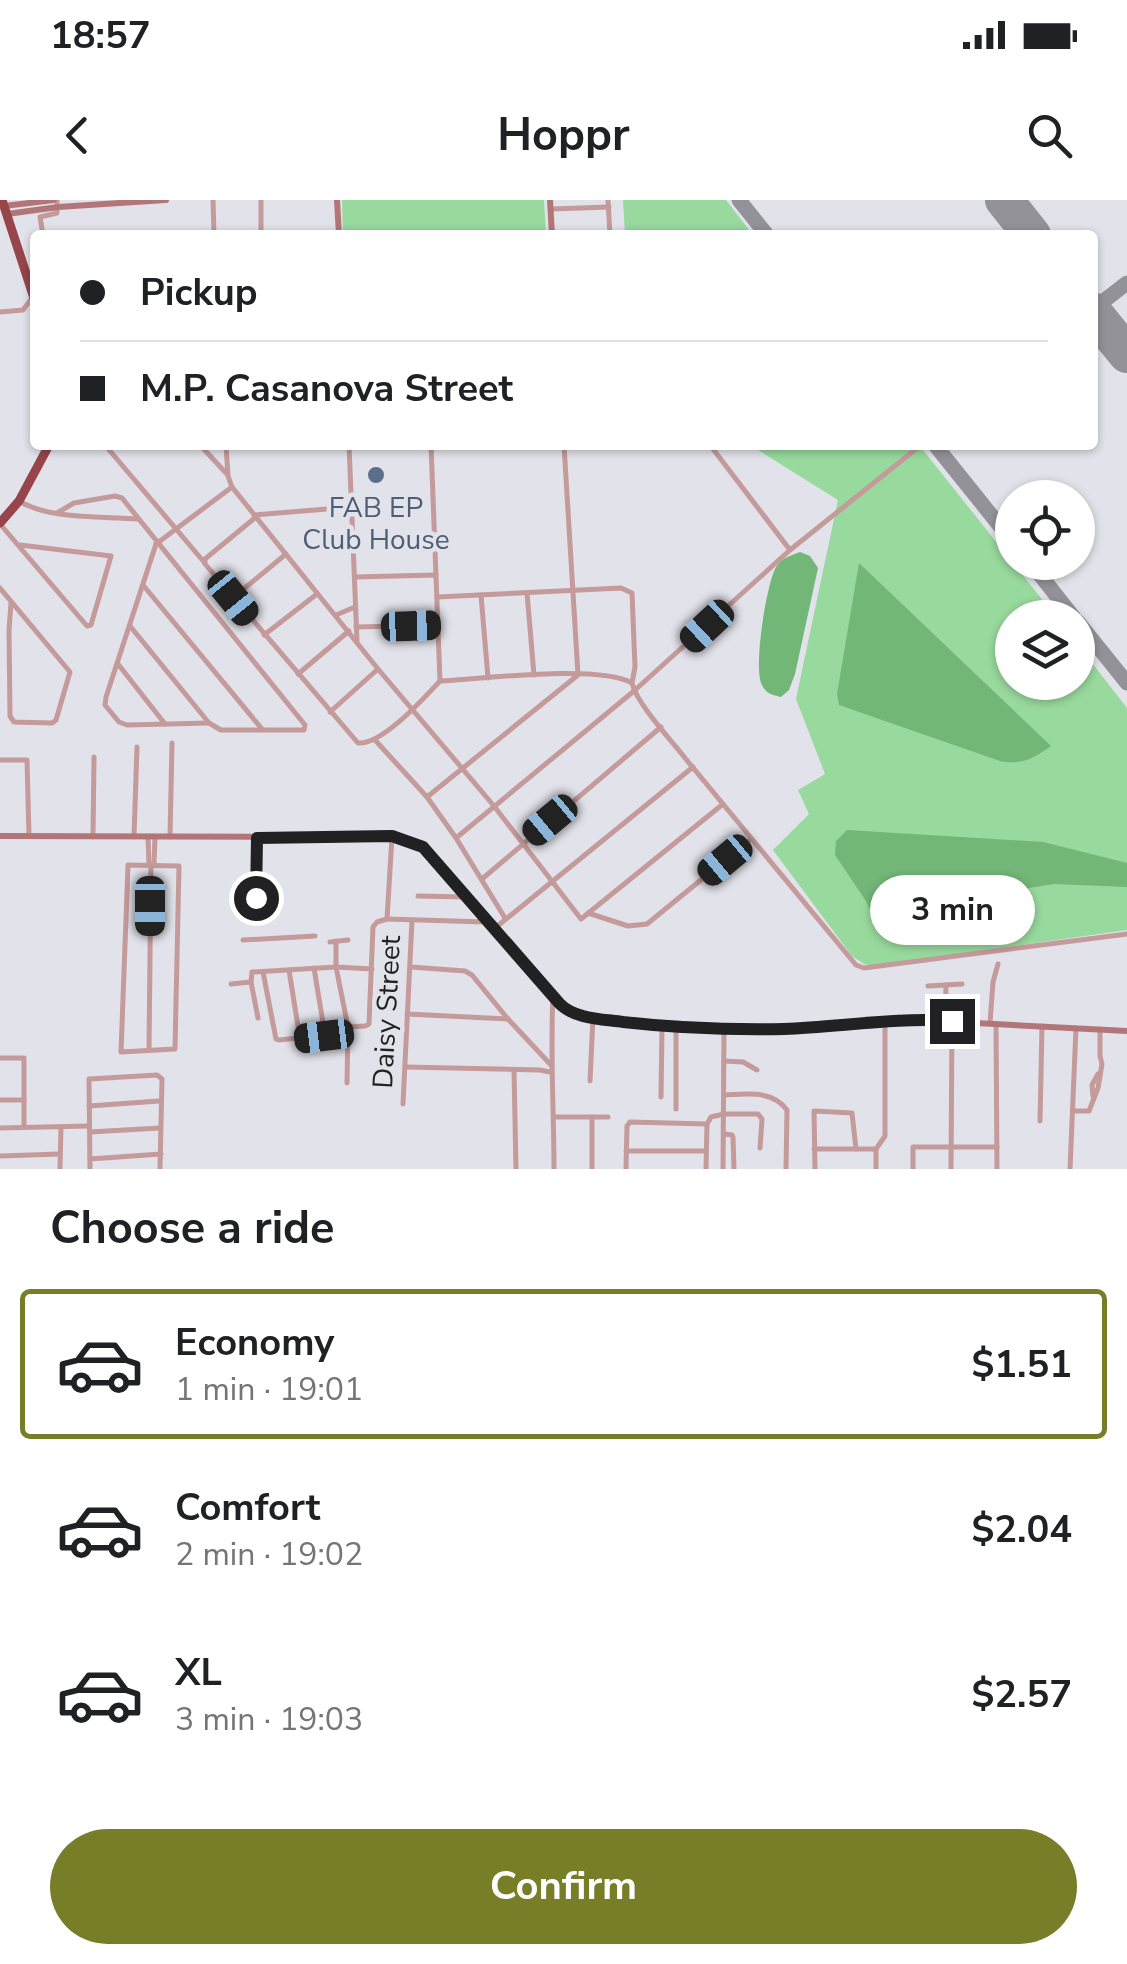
<!DOCTYPE html>
<html lang="en">
<head>
<meta charset="utf-8">
<style>
  :root { --surface:#fff; --page:#f6f6f6; --text:#202124; --muted:#757577; --line:#e0e0e0; --accent:#787e28 }
  body { margin:0; font-family:"Nunito Sans",sans-serif; background:var(--page); color:var(--text); height:100vh; display:flex; flex-direction:column; font-size:38px; white-space:nowrap }
  * { box-sizing:border-box; margin:0 }
  p { font-size:32px; color:var(--muted) }
  .icon { flex:none; width:55px; height:55px; fill:none; stroke:currentColor; stroke-width:2; stroke-linecap:round; stroke-linejoin:round }
  .map { position:relative; height:969px; overflow:hidden }
  .sheet { display:flex; flex-direction:column; background:var(--surface); flex:1 }
  .sheet>* { flex:none }
  .guide { position:absolute; left:30px; top:30px; width:1068px; height:220px; border-radius:10px; box-shadow:0 2px 8px #0004; display:grid; align-content:center; height:220px; padding:0 50px; background:var(--surface) }
  .controls { position:absolute; left:995px; top:280px; display:grid; gap:20px }
  .controls a { display:grid; place-items:center; width:100px; height:100px; border-radius:50%; background:var(--surface); box-shadow:0 2px 8px #0004; font-size:50px }
  .end { position:absolute; width:45px; height:45px; margin:-22px; border:12px solid #212123; background:#fff; box-shadow:0 0 0 5px #fff }
  .from { border-radius:50% }
  .bubble { position:absolute; height:70px; border-radius:35px; background:var(--surface); box-shadow:0 2px 8px #0004; font-size:32px; font-weight:700; line-height:70px; text-align:center }
  .car { position:absolute; width:30px; height:60px; margin:-30px -15px; border-radius:12px; box-shadow:0 0 8px 2px #0007; background:linear-gradient(#222 24%,#8ab4d8 0 40%,#222 0 76%,#8ab4d8 0 86%,#222 0) }
  .guide b { display:flex; align-items:center; gap:35px; height:95px; font-size:38px }
  .guide b+b { border-top:2px solid var(--line) }
  .guide i { width:25px; height:25px; background:var(--text) }
  ul { padding:0; list-style:none }
  li { display:flex; align-items:center; gap:30px; height:150px; margin:0 20px 15px; padding:0 30px; border:5px solid transparent; border-radius:10px }
  li div { flex:1 }
  li b { display:block; font-size:38px }
  li em { font-style:normal; font-weight:700 }
  li.active { border-color:var(--accent) }
  li>.icon { width:90px; height:90px; stroke-width:1.5 }
  h2 { padding:0 50px; font-size:45px; line-height:120px }
  .primary-button { display:flex; gap:20px; margin-top:auto; padding:20px 50px }
  .primary-button a { flex:1; height:115px; border-radius:60px; background:var(--accent); color:#fff; font-size:40px; font-weight:700; line-height:115px; text-align:center }
  .status { display:flex; justify-content:space-between; align-items:center; height:70px; padding:0 50px; background:var(--surface); direction:ltr }
  .status svg { height:28px; fill:currentColor }
  header { display:flex; justify-content:space-between; align-items:center; height:130px; padding:0 50px; background:var(--surface); font-size:45px; font-weight:700 }
  .map>svg:first-child { display:block }
  .green { fill:#98d99d }
  .forest { fill:#72b678 }
  .lines { fill:none; stroke-linecap:round; stroke-linejoin:round }
  .taxiway { stroke:#929298; stroke-width:15 }
  .runway { stroke:#929298; stroke-width:38 }
  .street { stroke:#c49a9b; stroke-width:5 }
  .secondary { stroke:#b37678; stroke-width:6 }
  .highway { stroke:#97444a; stroke-width:9 }
  .route { stroke:#212123; stroke-width:12 }
  .service-dot { fill:#5c6f8a; stroke:#e2e2ea; stroke-width:4 }
  .labels { text-anchor:middle; dominant-baseline:central; stroke-width:9; stroke-linejoin:round; paint-order:stroke }
  .service-label { font-size:28px; fill:#4e5e75; stroke:#e2e2ea }
  .street-label { font-size:28px; fill:#212123; stroke:#e2e2ea }
</style>
</head>
<body>
<div class="status"><b>18:57</b><svg viewBox="0 0 49 12"><path d="M0 12V9h3v3zM5 12V6h3v6zM10 12V3h3v9zM15 12V0h3v12zM26 1h20v11H26zM47 4h2v5h-2z"/></svg></div>
<header><svg class="icon" aria-label="back" viewBox="0 0 24 24"><path d="M15 5l-7 7 7 7"/></svg>Hoppr<svg class="icon" aria-label="search" viewBox="0 0 24 24"><circle cx="10" cy="10" r="6"/><path d="M15 15l6 6"/></svg></header>
<div class="map">
<svg width="1127" height="969" viewBox="0 0 1127 969">
  <rect width="100%" height="100%" fill="#e2e2ea"/>
  <g class="green">
    <path d="M342,0H544L546,35H343Z"/>
    <path d="M623,0H726L753,35H625Z"/>
    <path d="M750,245H919L1056,417L1012,418V482H1078V445L1127,508V730L874,766L864,764L852,756L773,650L809,614L798,590L825,574L796,499L838,300Z"/>
  </g>
  <g class="forest">
    <path d="M800,352L810,356L818,368L795,474L789,490L781,497C773,495 766,494 762,485C753,469 766,388 775,369C780,359 789,356 800,352Z"/>
    <path d="M859,363L1051,546C1032,559 1023,565 1000,561L839,505L837,494Z"/>
    <path d="M847,630L1043,642L1127,663V687L1054,684L1004,692L945,723L929,736L919,738L895,734L878,727L866,701L835,655L836,641Z"/>
  </g>
  <g class="lines">
    <g class="taxiway">
      <path d="M739,0L767,35"/>
      <path d="M1092,110L1127,83"/>
      <path d="M935,245L1012,341"/>
      <path d="M1030,362L1074,418"/>
      <path d="M1078,422L1127,483"/>
    </g>
    <g class="runway">
      <path d="M1004,0L1032,35"/>
      <path d="M1092,111L1127,154"/>
    </g>
    <g class="street">
      <path d="M213,0L214,35"/>
      <path d="M261,0V35"/>
      <path d="M608,0L610,35"/>
      <path d="M552,9L609,7"/>
      <path d="M43,35L40,17L57,13V0"/>
      <path d="M0,112L23,110L32,98"/>
      <path d="M105,245L204,362"/>
      <path d="M200,245L226,273"/>
      <path d="M226,245L228,276L232,287L378,469L494,606L581,719L723,604"/>
      <path d="M349,245L357,441"/>
      <path d="M710,245L790,350"/>
      <path d="M19,301C50,320 102,316 138,319"/>
      <path d="M57,313L74,303L115,296L122,298L305,525L304,530H221L209,523L130,426"/>
      <path d="M254,315L351,307"/>
      <path d="M256,317L205,359V364L358,543C382,545 423,499 440,481L431,245"/>
      <path d="M0,324L87,426L91,425L111,356L20,345"/>
      <path d="M156,344L106,497L105,505L119,522L127,525L209,523"/>
      <path d="M156,344L232,287"/>
      <path d="M355,377L436,375"/>
      <path d="M143,385L262,529"/>
      <path d="M0,388L70,472L56,520L52,523L14,522L10,516L9,430L11,403"/>
      <path d="M527,393L534,475"/>
      <path d="M481,395L488,478"/>
      <path d="M234,397L286,354"/>
      <path d="M437,397L621,388L632,393L635,467L632,483"/>
      <path d="M336,415L355,407"/>
      <path d="M356,427L438,425"/>
      <path d="M264,435L317,394"/>
      <path d="M118,464L165,524"/>
      <path d="M298,474L349,431"/>
      <path d="M440,481C483,479 598,464 632,483C637,504 671,540 685,558C742,627 799,696 856,765L864,768L1127,734"/>
      <path d="M330,512L378,469"/>
      <path d="M375,540L427,597L456,638L505,718"/>
      <path d="M0,560H27L29,635"/>
      <path d="M427,597L578,475L564,245"/>
      <path d="M93,637L94,557"/>
      <path d="M134,637L137,547"/>
      <path d="M148,637L149,664"/>
      <path d="M170,637L172,543"/>
      <path d="M456,638L634,491L790,350L921,245"/>
      <path d="M154,664L155,637"/>
      <path d="M128,665L179,666L175,849L121,852Z"/>
      <path d="M482,679L661,527"/>
      <path d="M418,696L465,697"/>
      <path d="M256,698L257,638"/>
      <path d="M588,713L628,726L647,724L751,639"/>
      <path d="M387,719L486,722"/>
      <path d="M387,719L392,637"/>
      <path d="M495,728L693,567"/>
      <path d="M243,740L315,736"/>
      <path d="M336,741V767L348,827L347,883"/>
      <path d="M330,742L348,740"/>
      <path d="M411,767L465,771L472,775L508,819L551,865"/>
      <path d="M289,770L300,839"/>
      <path d="M263,772L276,839L279,840L325,835L314,768"/>
      <path d="M231,784L251,782"/>
      <path d="M928,786L962,784"/>
      <path d="M553,795C550,854 554,911 554,969"/>
      <path d="M407,814L508,819"/>
      <path d="M258,818L251,782L252,772L336,767L372,769"/>
      <path d="M945,821L946,785"/>
      <path d="M990,823L993,782L998,764"/>
      <path d="M996,824L997,969"/>
      <path d="M348,827L365,826L369,824L373,727L377,722L387,719"/>
      <path d="M149,849L151,664"/>
      <path d="M0,858H24V927"/>
      <path d="M724,861L743,862L757,870"/>
      <path d="M405,867L540,870L550,872"/>
      <path d="M514,870L516,969"/>
      <path d="M590,881L593,817"/>
      <path d="M725,895C749,894 772,890 787,910L786,969"/>
      <path d="M1093,896L1092,885L1098,874"/>
      <path d="M661,897L662,827"/>
      <path d="M0,900H24"/>
      <path d="M403,904L412,720"/>
      <path d="M89,906L159,901"/>
      <path d="M676,909V827"/>
      <path d="M1073,911H1089L1098,888L1102,864L1100,856V829"/>
      <path d="M556,917H608"/>
      <path d="M592,917V969"/>
      <path d="M1040,921L1042,826"/>
      <path d="M0,928L89,926"/>
      <path d="M90,932L160,928"/>
      <path d="M725,934L732,935L733,937L734,969"/>
      <path d="M814,949H876"/>
      <path d="M626,951H706"/>
      <path d="M0,956L60,954"/>
      <path d="M90,959L161,954"/>
      <path d="M60,969L61,927"/>
      <path d="M90,969L89,879L157,875L162,879L160,969"/>
      <path d="M626,969L627,926L630,922L707,924L711,917L724,914H758L762,919L760,948"/>
      <path d="M706,969L707,924"/>
      <path d="M723,969L724,828"/>
      <path d="M815,969L814,911L852,913L856,949"/>
      <path d="M876,969V949L885,936V821"/>
      <path d="M913,969V947H997"/>
      <path d="M951,969L952,821"/>
      <path d="M1070,969L1076,828"/>
    </g>
    <g class="secondary">
      <path d="M337,0L339,35"/>
      <path d="M550,0L552,35"/>
      <path d="M4,6L54,0"/>
      <path d="M7,14L58,7L166,0"/>
      <path d="M0,636L392,637L415,643L423,647L486,722L495,728L565,809L593,817L676,827L783,829L919,820L1127,831"/>
    </g>
    <g class="highway">
      <path d="M2,0L35,101"/>
      <path d="M0,323L19,301L49,245"/>
    </g>
  </g>
  <g class="lines">
    <path class="route" d="M256,698L257,638L392,636L423,647L559,803C574,819 602,819 623,822C676,828 731,830 784,829C840,827 896,817 952,821"/>
  </g>
  <circle class="service-dot" cx="376" cy="275" r="10"/>
  <g class="labels">
    <g class="service-label">
      <text x="376" y="308">FAB EP<tspan x="376" dy="32">Club House</tspan></text>
    </g>
    <g class="street-label">
      <text transform="translate(387 812) rotate(-87)">Daisy Street</text>
    </g>
  </g>
</svg>
<div class="controls">
<a><svg class="icon" aria-label="locate" viewBox="0 0 24 24"><circle cx="12" cy="12" r="6"/><path d="M12 2v4M12 18v4M2 12h4M18 12h4"/></svg></a>
<a><svg class="icon" aria-label="layers" viewBox="0 0 24 24"><path d="M12 4l9 5-9 5-9-5zM3 14l9 5 9-5"/></svg></a>
</div>
<i class="end from" style="left:256px;top:698px"></i>
<i class="end" style="left:952px;top:821px"></i>
<div class="bubble" style="left:870px;top:675px;width:165px">3 min</div>
<i class="car" style="left:233px;top:398px;rotate:141deg"></i>
<i class="car" style="left:411px;top:426px;rotate:88deg"></i>
<i class="car" style="left:707px;top:426px;rotate:227deg"></i>
<i class="car" style="left:550px;top:620px;rotate:230deg"></i>
<i class="car" style="left:725px;top:660px;rotate:230deg"></i>
<i class="car" style="left:150px;top:706px;rotate:180deg"></i>
<i class="car" style="left:324px;top:836px;rotate:263deg"></i>
<div class="guide">
<b><i class="from"></i>Pickup</b>
<b><i></i>M.P. Casanova Street</b>
</div>
</div>
<section class="sheet">
<h2>Choose a ride</h2>
<ul>
<li class="active"><svg class="icon" aria-label="car" viewBox="0 0 24 24"><path d="M5 17H2v-5l4-1 3-4h7l3 4 3 1v5h-3M9 17h6M6 11h13"/><circle cx="7" cy="17" r="2"/><circle cx="17" cy="17" r="2"/></svg><div><b>Economy</b><p>1 min · 19:01</p></div><em>$1.51</em></li>
<li><svg class="icon" aria-label="car" viewBox="0 0 24 24"><path d="M5 17H2v-5l4-1 3-4h7l3 4 3 1v5h-3M9 17h6M6 11h13"/><circle cx="7" cy="17" r="2"/><circle cx="17" cy="17" r="2"/></svg><div><b>Comfort</b><p>2 min · 19:02</p></div><em>$2.04</em></li>
<li><svg class="icon" aria-label="car" viewBox="0 0 24 24"><path d="M5 17H2v-5l4-1 3-4h7l3 4 3 1v5h-3M9 17h6M6 11h13"/><circle cx="7" cy="17" r="2"/><circle cx="17" cy="17" r="2"/></svg><div><b>XL</b><p>3 min · 19:03</p></div><em>$2.57</em></li>
</ul>
<div class="primary-button"><a>Confirm</a></div>
</section>
</body>
</html>
